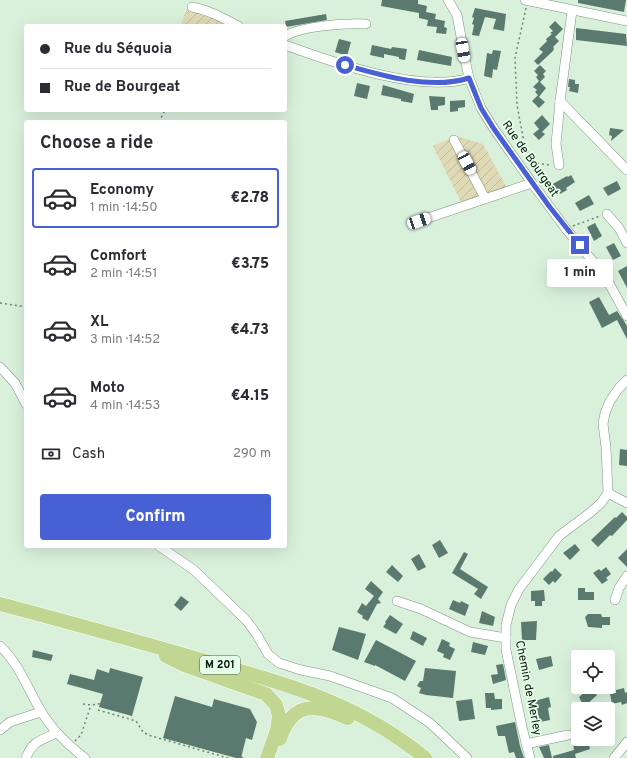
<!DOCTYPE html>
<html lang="en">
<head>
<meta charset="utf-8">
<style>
  :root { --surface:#fff; --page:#f7f7f7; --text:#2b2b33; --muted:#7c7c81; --line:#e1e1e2; --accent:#4761d4 }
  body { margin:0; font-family:Overpass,sans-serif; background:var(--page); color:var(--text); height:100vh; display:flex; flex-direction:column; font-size:15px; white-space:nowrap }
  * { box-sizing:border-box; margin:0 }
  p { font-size:13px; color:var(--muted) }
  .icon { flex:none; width:22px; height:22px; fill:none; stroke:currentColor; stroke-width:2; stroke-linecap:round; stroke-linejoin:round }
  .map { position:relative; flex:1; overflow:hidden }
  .panel { position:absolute; left:24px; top:120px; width:263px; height:428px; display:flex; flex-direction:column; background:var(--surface); border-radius:4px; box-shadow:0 4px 16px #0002 }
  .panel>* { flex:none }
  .banner { position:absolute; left:24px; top:24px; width:263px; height:88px; border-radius:4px; box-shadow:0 4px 16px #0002; display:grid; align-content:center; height:88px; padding:0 16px; background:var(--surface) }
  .controls { position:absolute; left:571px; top:650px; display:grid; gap:8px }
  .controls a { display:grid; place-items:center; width:44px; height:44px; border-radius:4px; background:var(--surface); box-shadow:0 4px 16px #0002; font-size:20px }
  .end { position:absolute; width:18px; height:18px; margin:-9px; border:5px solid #4761d4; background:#fff; box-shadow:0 0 0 2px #fff }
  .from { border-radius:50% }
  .bubble { position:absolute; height:28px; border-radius:4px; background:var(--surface); box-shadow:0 4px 16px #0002; font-size:13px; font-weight:800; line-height:28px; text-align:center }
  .car { position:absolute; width:12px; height:24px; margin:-12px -6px; border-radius:5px; box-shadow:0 0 3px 1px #0007; background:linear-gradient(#fff 24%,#345 0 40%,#fff 0 76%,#345 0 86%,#fff 0) }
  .banner b { display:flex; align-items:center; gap:14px; height:38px; font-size:15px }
  .banner b+b { border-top:1px solid var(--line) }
  .banner i { width:10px; height:10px; background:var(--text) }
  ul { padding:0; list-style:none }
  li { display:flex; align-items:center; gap:12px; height:60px; margin:0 8px 6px; padding:0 8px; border:2px solid transparent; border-radius:4px }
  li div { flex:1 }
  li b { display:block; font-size:15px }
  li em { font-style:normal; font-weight:800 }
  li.selected { border-color:var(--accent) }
  li>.icon { width:36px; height:36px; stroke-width:1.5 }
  h2 { padding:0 16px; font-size:18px; line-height:48px }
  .pay { display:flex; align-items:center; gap:10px; height:44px; padding:0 16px; font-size:15px }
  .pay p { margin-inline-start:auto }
  .action { display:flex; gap:8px; margin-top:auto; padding:8px 16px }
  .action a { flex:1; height:46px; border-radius:4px; background:var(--accent); color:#fff; font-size:16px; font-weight:800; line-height:46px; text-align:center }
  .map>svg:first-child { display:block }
  .garden { fill:url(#garden-furrows) }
  .building { fill:#5a796f }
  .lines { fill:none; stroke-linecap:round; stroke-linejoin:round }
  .minor-casing { stroke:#7f9581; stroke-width:10 }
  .highway-casing { stroke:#fff; stroke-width:15 }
  .path { stroke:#708071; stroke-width:1.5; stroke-dasharray:2 3; stroke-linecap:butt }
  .minor { stroke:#fff; stroke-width:9 }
  .highway { stroke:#c0d691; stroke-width:14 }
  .route { stroke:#4761d4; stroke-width:5 }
  .labels { text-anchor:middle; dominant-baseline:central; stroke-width:3.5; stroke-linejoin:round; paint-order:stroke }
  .shield { fill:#e6ffe8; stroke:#505d52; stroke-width:1 }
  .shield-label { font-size:11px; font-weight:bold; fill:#101811 }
  .street-label { font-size:12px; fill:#101811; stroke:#e6ffe8 }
</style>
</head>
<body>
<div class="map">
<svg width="627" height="758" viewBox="0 0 627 758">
  <defs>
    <pattern id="garden-furrows" width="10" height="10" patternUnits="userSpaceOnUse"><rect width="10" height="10" fill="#e0d9b5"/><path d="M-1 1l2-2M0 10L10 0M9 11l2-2" fill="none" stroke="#bfba9b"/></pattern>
  </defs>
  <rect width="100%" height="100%" fill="#d9f1db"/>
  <g class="garden">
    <path d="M188,6L239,26H180Z"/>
    <path d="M456,136L483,144L507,188L462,204L433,146Z"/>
  </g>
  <g class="building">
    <path d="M382,0H418V4L427,6L426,12L436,14L435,19L445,21L444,27L447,28L446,34L436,33L437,27L427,26L428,20L419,18V13L381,6Z"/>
    <path d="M578,0H626L624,12L578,3Z"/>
    <path d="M475,8L506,14L504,31L493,29L496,19L485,17L479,36L472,35L474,25L472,24L474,18L472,17Z"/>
    <path d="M326,14L327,20L286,27L285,21Z"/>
    <path d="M555,21L563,29L555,37L559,41L553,47L554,48L553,51L538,65L534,61L543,52L539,49L547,41L546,39L552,34L550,33L553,31L549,27Z"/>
    <path d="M576,28L626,34L627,46L576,40Z"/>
    <path d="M339,39L351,42L347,56L335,52Z"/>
    <path d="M372,45L391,49L392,47L407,49L405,60L399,59V57L384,54V58L370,55Z"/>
    <path d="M419,50L452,57L451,66L417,60Z"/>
    <path d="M493,50L501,51L497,70L493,69L492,78L484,76L487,53L492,54Z"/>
    <path d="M540,65L546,71L543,74L545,77L540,82L546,88L539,97L545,102L539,108L532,101L538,95L535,92L537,90L533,87L539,81L536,77L538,75L534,71Z"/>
    <path d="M569,79L575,80V84H579L578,93L569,91L570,87H568Z"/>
    <path d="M357,83L370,86L367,99L354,96Z"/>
    <path d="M383,85L414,94L412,103L401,101V99L381,95Z"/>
    <path d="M429,96L445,97V105L438,106V110H431Z"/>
    <path d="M465,100V107L458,108V111L450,112V101Z"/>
    <path d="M542,115L550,124L542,132L545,134L539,140L533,134L539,129L534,123Z"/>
    <path d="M610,128L624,130L611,141L612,136L609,135Z"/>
    <path d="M571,175L575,182L566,188L567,190L560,194L557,189L555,191L551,185L567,176L568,177Z"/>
    <path d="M617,181L621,189L608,196L603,188Z"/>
    <path d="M589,195L594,204L580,211L575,203Z"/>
    <path d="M595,223L602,236L594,241L587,227Z"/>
    <path d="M614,243L621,256L613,260L606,247Z"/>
    <path d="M627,266V288L618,271Z"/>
    <path d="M599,297L609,315L617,311L624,321L627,326V339L617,320L602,328L589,302Z"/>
    <path d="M620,449L627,450V466L619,465Z"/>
    <path d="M622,512L627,517V520L612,536L610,535L598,547L591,540L615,517L616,518Z"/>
    <path d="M440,540L448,553L439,558L432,545Z"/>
    <path d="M575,544L580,550L570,560L563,553Z"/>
    <path d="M627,549V567L618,558Z"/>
    <path d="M464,552L468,554L460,569L488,587L481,599L474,594L478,589L452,573Z"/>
    <path d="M419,554L426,567L418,571L411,559Z"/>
    <path d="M392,565L403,576L398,582L386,572Z"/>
    <path d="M606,567L611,574L606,578L608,580L602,584L593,573L599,569L601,571Z"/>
    <path d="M555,568L562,575L555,583L553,581L549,585L543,579L551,571L552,572Z"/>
    <path d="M371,581L383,592L378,599L381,603L377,604L368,621L362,618L363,616L357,612L362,603L366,606L374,596L365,589Z"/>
    <path d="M578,588H585V592H594V600H578Z"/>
    <path d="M544,590L545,601H542V606H535V601H531V591Z"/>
    <path d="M181,596L189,602L181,611L174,605Z"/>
    <path d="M453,600L460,603L461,601L469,605L465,616L449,609Z"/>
    <path d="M482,611L495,617L493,626L479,623Z"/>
    <path d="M588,614H601L602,617H610V625H602V628L588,627L585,617Z"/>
    <path d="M390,615L403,624L396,634L383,627L386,623L385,622Z"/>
    <path d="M537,621L536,640H522L521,622Z"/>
    <path d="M339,627L366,634L358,660L332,650Z"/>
    <path d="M413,631L427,638L423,646L410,639Z"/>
    <path d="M442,639L450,643L449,646L455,649L450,660L443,657L444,654L437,651Z"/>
    <path d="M376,640L416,661L405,681L375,665V666L364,662Z"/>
    <path d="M473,642L488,646L485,655L471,652Z"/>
    <path d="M33,650L53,655L51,661L32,657Z"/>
    <path d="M551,656L553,666L539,670L536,659Z"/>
    <path d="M503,664L506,680L493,684L491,675L498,674L496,665Z"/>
    <path d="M110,668L143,677L132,716L99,707L103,694L67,684L70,674L94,680L97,669L109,673Z"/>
    <path d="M425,668L456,671L453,698L426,695L419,693L421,688L417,686L420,681H423Z"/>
    <path d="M591,687L597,695L584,707L579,697Z"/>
    <path d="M624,688L625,693L627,692V703L622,705L621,702L612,704L610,694L616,693V690Z"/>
    <path d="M485,693H494L495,699H502V709L491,710V708H486Z"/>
    <path d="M175,696L212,707L214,699L250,709L257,722L252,740L246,738L241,758H236L163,738Z"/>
    <path d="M549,697L551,707L548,708L550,720L540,722L537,710L533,711L531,702Z"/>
    <path d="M472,699L475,719L459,721L456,701Z"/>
    <path d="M515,722L520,746L524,758H516L514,752L509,753L505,736H498L496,726Z"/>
    <path d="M588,741L590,749L575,754L576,758H553V756L574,750L573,744Z"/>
    <path d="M549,745L552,758H544L539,747Z"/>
  </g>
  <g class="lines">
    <g class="minor-casing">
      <g id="minor">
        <path d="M448,0L457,15L466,64L469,78L481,108L494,129L532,183L566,229L605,276L627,316"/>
        <path d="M525,0L627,21"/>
        <path d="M192,7C209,10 223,18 238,26"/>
        <path d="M572,11L560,101L627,170"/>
        <path d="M285,36C302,26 346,23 366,24"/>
        <path d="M285,45C332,62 421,94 469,78"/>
        <path d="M454,140L485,198"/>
        <path d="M559,165L556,144L560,101"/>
        <path d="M607,214L619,228L627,243"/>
        <path d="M419,221L532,183"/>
        <path d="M0,367L15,383L26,404"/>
        <path d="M608,493L627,503"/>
        <path d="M159,546L194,570L247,621L257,635L268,654L279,663L301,670L330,676L392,698L430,723L467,758"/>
        <path d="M615,600L619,588L627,576"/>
        <path d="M397,601L421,609L470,632L506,638"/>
        <path d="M0,646C20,665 27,688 41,711C52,730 68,745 85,758"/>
        <path d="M0,730L10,722L41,712"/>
        <path d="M526,744L568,735"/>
        <path d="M26,758C33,740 41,741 56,733"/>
        <path d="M530,758L522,727L506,650V625L511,605L519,589L559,536L591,512L601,503L608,493L606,447L603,424L605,413L610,401L619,388L627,380"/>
        <path d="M614,758L627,742"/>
      </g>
    </g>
    <g class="highway-casing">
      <g id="highway">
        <path d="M0,604C68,622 137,641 205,661C286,684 359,703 425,758"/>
        <path d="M166,656L184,665L266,694L276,705L279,716L277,730L267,758"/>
        <path d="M280,739C293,700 316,704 348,718"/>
      </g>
    </g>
    <g class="path">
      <path d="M526,8L515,58L517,105L524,142L535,172"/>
      <path d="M159,122L165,110"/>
      <path d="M532,163L550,165"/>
      <path d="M573,226L600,216"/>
      <path d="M0,303L26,307"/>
      <path d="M83,704L91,705L104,703"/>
      <path d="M98,710L136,721L143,732L148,735L228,758"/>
      <path d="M75,741L81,735L91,705"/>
      <path d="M241,757L244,758"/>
    </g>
    <use href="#minor" class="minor"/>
    <use href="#highway" class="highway"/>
  </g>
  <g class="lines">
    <path class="route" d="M345,65C383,76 431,90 469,78L481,108L494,129L549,206L580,245"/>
  </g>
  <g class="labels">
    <rect class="shield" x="200" y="656" width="40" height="18" rx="3"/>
    <g class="shield-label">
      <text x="220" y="665">M 201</text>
    </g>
    <g class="street-label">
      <text transform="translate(530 159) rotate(55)">Rue de Bourgeat</text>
      <text transform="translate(528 688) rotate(79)">Chemin de Merley</text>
    </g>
  </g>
</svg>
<div class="controls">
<a><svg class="icon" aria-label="locate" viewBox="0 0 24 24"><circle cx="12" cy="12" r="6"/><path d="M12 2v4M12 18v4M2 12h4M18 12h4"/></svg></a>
<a><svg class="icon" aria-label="layers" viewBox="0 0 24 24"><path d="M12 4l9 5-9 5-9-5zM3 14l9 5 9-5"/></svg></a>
</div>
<i class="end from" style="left:345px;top:65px"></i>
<i class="end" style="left:580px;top:245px"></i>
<div class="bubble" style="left:547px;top:259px;width:66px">1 min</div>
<i class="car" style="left:463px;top:50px;rotate:170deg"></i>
<i class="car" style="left:467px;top:163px;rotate:152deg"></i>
<i class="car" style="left:419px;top:221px;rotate:71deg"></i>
<div class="banner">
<b><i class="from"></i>Rue du Séquoia</b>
<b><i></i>Rue de Bourgeat</b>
</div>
<section class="panel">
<h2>Choose a ride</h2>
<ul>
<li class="selected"><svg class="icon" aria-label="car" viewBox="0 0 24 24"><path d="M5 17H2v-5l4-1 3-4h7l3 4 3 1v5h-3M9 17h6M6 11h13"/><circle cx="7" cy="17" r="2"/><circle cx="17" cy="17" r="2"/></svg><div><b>Economy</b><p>1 min · 14:50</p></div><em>€2.78</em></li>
<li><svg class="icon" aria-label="car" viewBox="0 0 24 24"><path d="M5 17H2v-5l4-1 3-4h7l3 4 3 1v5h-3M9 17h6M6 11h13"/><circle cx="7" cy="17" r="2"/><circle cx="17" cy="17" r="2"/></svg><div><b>Comfort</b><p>2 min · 14:51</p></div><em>€3.75</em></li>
<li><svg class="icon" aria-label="car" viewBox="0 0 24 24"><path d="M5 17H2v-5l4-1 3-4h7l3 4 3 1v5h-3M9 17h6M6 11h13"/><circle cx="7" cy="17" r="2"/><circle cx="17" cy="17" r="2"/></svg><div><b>XL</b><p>3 min · 14:52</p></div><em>€4.73</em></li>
<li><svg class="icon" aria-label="car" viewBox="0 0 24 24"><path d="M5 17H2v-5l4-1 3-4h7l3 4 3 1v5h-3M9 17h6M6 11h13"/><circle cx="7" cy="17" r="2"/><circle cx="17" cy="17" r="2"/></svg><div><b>Moto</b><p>4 min · 14:53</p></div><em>€4.15</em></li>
</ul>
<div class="pay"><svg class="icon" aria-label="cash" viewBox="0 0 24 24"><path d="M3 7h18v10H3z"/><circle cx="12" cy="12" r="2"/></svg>Cash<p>290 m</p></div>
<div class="action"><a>Confirm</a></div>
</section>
</div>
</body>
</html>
